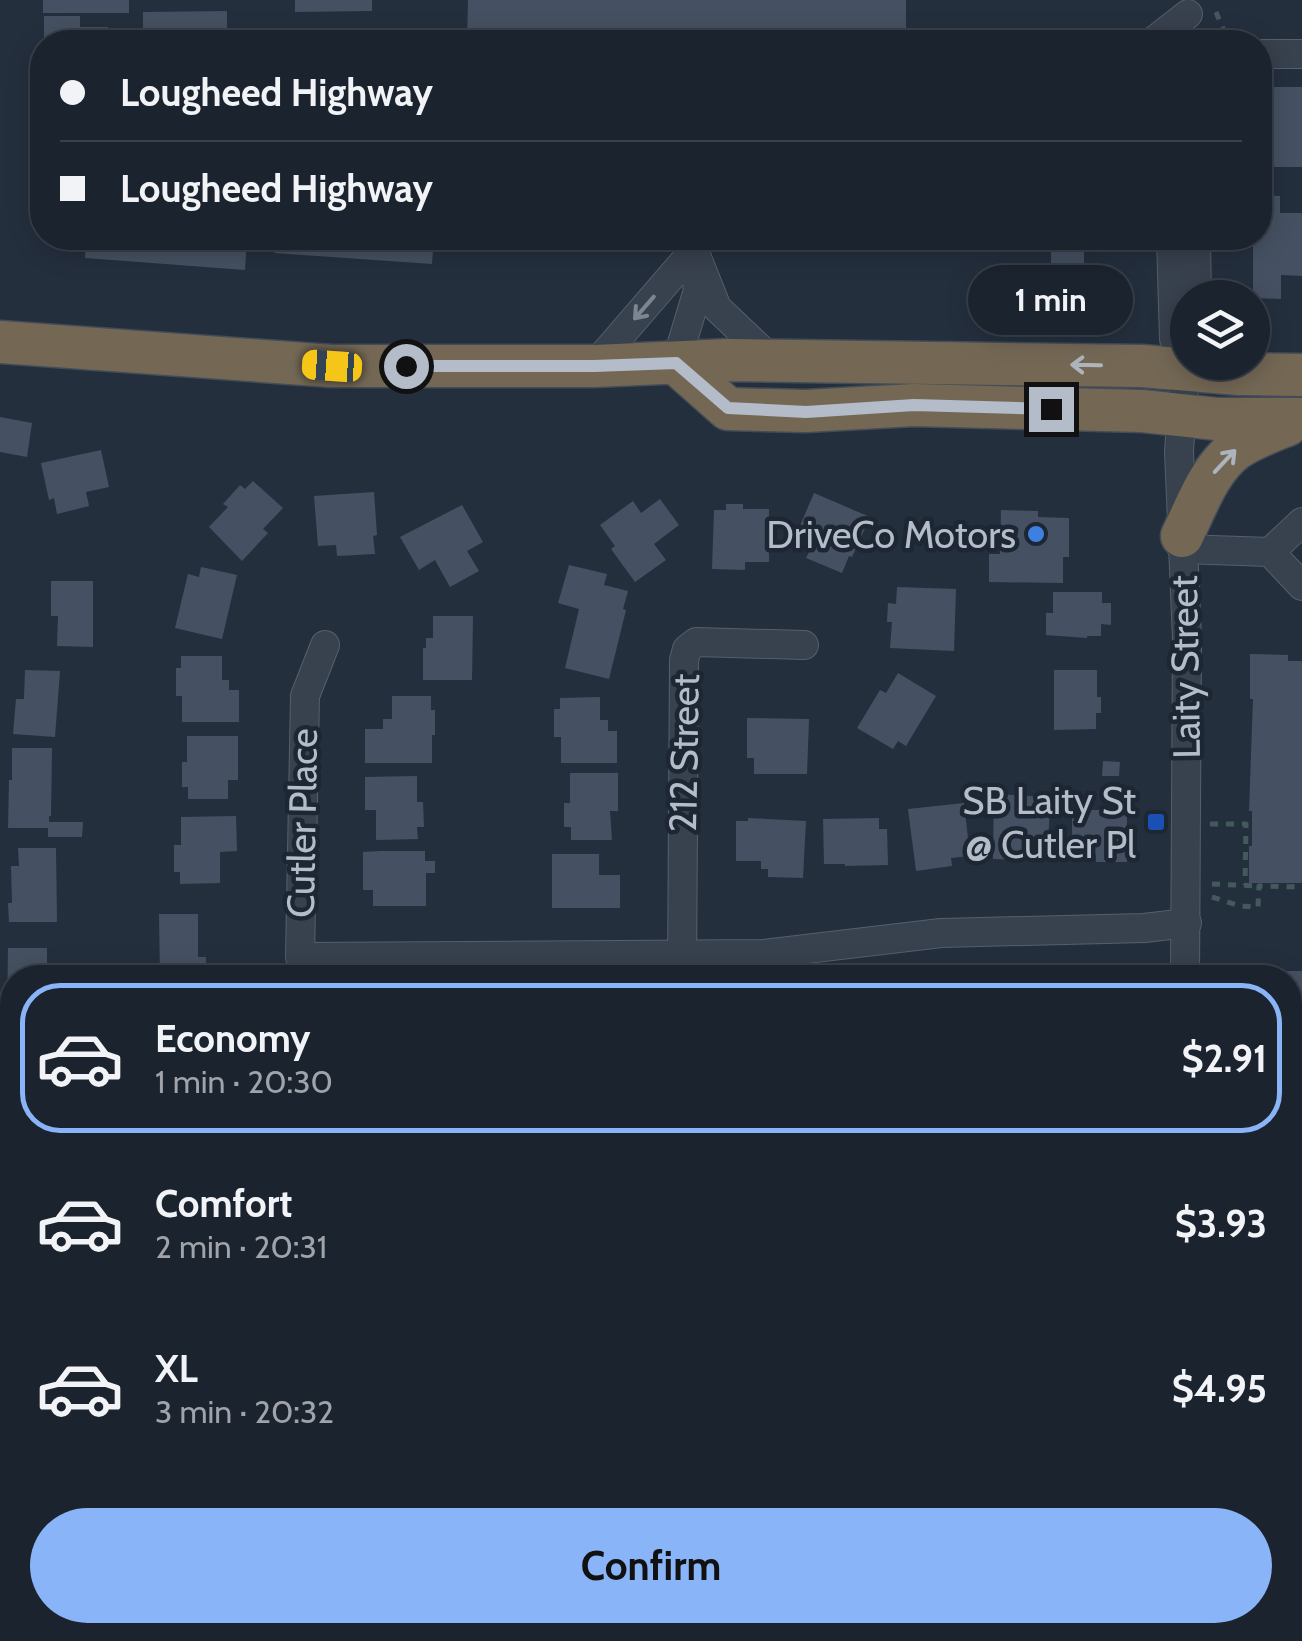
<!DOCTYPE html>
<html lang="en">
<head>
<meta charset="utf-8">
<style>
  :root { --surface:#1b232e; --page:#242b36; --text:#f1f3f6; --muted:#a0a4aa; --line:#39404a; --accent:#8ab4f8 }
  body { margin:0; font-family:Cabin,sans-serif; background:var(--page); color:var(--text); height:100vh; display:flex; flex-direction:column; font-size:38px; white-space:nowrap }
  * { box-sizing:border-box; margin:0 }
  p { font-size:32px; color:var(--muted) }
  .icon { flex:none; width:55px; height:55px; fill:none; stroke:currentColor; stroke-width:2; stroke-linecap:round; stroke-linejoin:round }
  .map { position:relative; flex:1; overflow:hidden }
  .side { position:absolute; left:0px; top:965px; width:1302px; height:678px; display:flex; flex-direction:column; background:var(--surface); border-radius:40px 40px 0 0; box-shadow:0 5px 25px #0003,0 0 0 2px var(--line) }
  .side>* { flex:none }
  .guide { position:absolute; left:30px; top:30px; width:1242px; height:220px; border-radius:40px; box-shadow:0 5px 25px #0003,0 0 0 2px var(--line); display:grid; align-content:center; height:220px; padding:0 30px; background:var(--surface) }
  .fabs { position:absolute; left:1170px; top:280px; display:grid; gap:20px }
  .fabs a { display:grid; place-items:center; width:100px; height:100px; border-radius:50%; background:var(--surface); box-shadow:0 5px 25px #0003,0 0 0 2px var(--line); font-size:50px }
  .end { position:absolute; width:45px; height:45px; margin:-22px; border:12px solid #b4bcc9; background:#111; box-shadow:0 0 0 5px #111 }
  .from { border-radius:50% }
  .bubble { position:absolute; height:70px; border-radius:35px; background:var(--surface); box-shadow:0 5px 25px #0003,0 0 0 2px var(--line); font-size:32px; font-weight:800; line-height:70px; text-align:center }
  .car { position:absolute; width:30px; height:60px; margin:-30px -15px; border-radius:12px; box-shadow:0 0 8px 2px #0007; background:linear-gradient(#f5c518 24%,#345 0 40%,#f5c518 0 76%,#345 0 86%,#f5c518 0) }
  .guide b { display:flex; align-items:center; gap:35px; height:95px; font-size:38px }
  .guide b+b { border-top:2px solid var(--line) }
  .guide i { width:25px; height:25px; background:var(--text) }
  ul { padding:18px 0 0; list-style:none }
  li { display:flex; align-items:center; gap:30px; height:150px; margin:0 20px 15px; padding:0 10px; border:5px solid transparent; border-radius:40px }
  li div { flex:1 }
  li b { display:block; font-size:38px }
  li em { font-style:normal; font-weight:800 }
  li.on { border-color:var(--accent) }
  li>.icon { width:90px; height:90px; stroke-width:1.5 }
  .button { display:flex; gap:20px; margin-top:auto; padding:20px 30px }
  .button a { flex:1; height:115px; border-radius:60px; background:var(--accent); color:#111; font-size:40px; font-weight:800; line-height:115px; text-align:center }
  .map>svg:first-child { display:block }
  .medical { fill:#32303f }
  .green { fill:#263c3f }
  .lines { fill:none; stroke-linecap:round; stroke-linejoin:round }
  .stream { stroke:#394c67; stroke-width:9 }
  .building { fill:#455162 }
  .minor-casing { stroke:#565f6c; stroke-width:30 }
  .highway-casing { stroke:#434c59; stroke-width:45 }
  .path { stroke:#44595c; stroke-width:5; stroke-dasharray:8 8; stroke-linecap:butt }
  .minor { stroke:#38414e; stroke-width:28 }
  .highway { stroke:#746855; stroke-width:42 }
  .oneway { stroke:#7c8592 }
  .oneway2 { stroke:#aeb4bd }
  .route { stroke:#b4bcc9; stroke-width:12 }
  .shop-dot { fill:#3f7fe0; stroke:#1d2633; stroke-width:4 }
  .transit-dot { fill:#1a4fb4; stroke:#1d2633; stroke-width:4 }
  .labels { text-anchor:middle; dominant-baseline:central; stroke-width:9; stroke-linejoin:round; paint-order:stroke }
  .poi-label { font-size:38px; fill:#b4bcc9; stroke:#1d2633; text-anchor:end }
  .street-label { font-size:38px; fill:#b4bcc9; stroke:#1d2633 }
</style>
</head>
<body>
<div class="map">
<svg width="1302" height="1641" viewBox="0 0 1302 1641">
  <rect width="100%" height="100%" fill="#242f3e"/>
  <path class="medical" d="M1302,1414V1641H1209L1210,1630H1290V1423Z"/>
  <g class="green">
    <path d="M1302,1169V1471L1290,1470V1170Z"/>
    <path d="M1302,1527V1641H1212V1630H1290V1530Z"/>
  </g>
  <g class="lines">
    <g class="stream">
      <path d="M1290,1400L1302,1376"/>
      <path d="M881,1641L896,1630"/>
    </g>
  </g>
  <g class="building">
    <rect x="43" y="0" width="86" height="13"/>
    <path d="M295,0H372V11L295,12Z"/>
    <path d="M468,0H906V42H467Z"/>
    <path d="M227,11V42H200V33H163V28H143V12Z"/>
    <path d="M44,16H80V27H108V38H115V42H44Z"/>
    <path d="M305,29H359V36H372V42H296V37H305Z"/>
    <rect x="1260" y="87" width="42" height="80"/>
    <path d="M1262,195L1280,196V213H1302V276L1281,275V299L1253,298V238H1260Z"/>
    <path d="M86,238H247L245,270L85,258Z"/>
    <path d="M275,238H434L432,264L274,253Z"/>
    <path d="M468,238H656V246L467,244Z"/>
    <path d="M1051,238H1084V303L1051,302Z"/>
    <path d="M0,417L32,423L27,457L0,452Z"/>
    <path d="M101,450L109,487L86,492L89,506L57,514L54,498L49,500L41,463Z"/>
    <path d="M253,481L283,508L263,529L268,533L242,561L209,527L228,507L223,504L240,485L245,489Z"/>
    <path d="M374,492L377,535L373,536L375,554L337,556L336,545L318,546L314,496Z"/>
    <path d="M814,493L870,517L852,557L849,556L842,573L806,558L811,548L794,540Z"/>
    <path d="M660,499L679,525L654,544L666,560L635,582L611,549L615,546L600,525L633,501L641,513Z"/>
    <path d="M726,504H743V509H769V562H745V570L712,569L714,510H726Z"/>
    <path d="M462,505L483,542L467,551L479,571L450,587L435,560L419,570L400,537Z"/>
    <path d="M1001,510L1038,511V517L1069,518V557H1063V583L989,582V554H1000Z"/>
    <path d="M569,565L607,574L604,585L628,591L623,609L626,610L609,679L565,668L579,609L558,603Z"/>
    <path d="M201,567L237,575L222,639L175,628L188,574L199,577Z"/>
    <path d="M51,581H93V647L57,646L58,616H51Z"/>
    <path d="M897,587L956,589L954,651L890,648L892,622H887L888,603L896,604Z"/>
    <path d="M1053,592H1102V603H1111V625L1101,624V636H1087V638L1046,635V613H1053Z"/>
    <path d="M433,616H473L472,680H423V648H426V638H433Z"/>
    <path d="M1250,654L1288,655V661H1302V883H1249V846H1252V811H1249L1253,699H1250Z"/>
    <path d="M181,656H222V680H229V690H239V722H182V696H176V668H181Z"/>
    <path d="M25,670L60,671L55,737L13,734L16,699H24Z"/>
    <path d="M1054,670H1097V697H1101V713H1096V729L1054,730Z"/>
    <path d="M898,673L936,696L906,746L898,741L893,749L857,728L880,690L886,693Z"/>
    <path d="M392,696H431V710H435V735H432V763H365V729H383V719H392Z"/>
    <path d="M600,697V720H608V731H617V763H561V737H554V709H560V698Z"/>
    <path d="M747,718L809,719L807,774H754V758H747Z"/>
    <path d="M187,736H238V780H228V799H188V787H182V762H187Z"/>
    <path d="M12,748H52L51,816H49V822H83L82,837H48V828H8L9,780H12Z"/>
    <path d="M1103,761L1120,762L1119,776H1102Z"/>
    <path d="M570,773H618V811H610L612,840H571V827H564V803H570Z"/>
    <path d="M417,776V802H423L424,827H417L418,839L376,840V810H365V777Z"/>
    <path d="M994,794L1050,797L1048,851L1022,850V860L993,859Z"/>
    <path d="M964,803L970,856L951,858L952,866L916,871L908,809Z"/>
    <path d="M1072,810H1127V862H1096V855H1072Z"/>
    <path d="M236,816L237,851L220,852V883L180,884V872H174V845H181V817Z"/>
    <path d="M748,818L806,821L803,878L768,877V869H761V861H736V821H748Z"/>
    <path d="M879,818V829H887L888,865L845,866V864H824L823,819Z"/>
    <path d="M18,848H56L57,922H9L8,903H12L11,866H19Z"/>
    <path d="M381,851H425V861H435V873H426V906H373V890H363V852Z"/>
    <path d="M552,854H599V875H620V908H552Z"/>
    <path d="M159,914H198V957H206V978H160Z"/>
    <path d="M8,948H47V978H12V1014H7Z"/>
    <path d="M1260,971H1302V1055H1290V978H1260Z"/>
    <path d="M9,1034H12V1114H7L8,1097H5V1065H9Z"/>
    <path d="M1302,1071V1157H1290V1072Z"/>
    <rect x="5" y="1129" width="7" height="70"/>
    <rect x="4" y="1416" width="8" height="39"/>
    <path d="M12,1618V1630H56L44,1641H0V1629Z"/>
    <path d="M152,1630H196V1641H153Z"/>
    <rect x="326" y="1630" width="49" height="11"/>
    <path d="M738,1630H790L789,1638H738Z"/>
  </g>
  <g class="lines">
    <g class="minor-casing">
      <g id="minor">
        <path d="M1152,42L1188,14"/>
        <path d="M1260,54H1302"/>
        <path d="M1171,238L1174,339L1185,356"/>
        <path d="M1196,238L1197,298"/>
        <path d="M694,250L717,308L772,360"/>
        <path d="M676,363L698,290L695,267"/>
        <path d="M594,366L694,250"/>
        <path d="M1182,549L1270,552L1302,522"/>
        <path d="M1270,552L1302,586"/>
        <path d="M325,645L305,696L300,957L764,954L941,933L1144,928L1187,923"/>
        <path d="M682,978L684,660L687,649L696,642L804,645"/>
        <path d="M1185,978L1187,639L1179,451L1186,355"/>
        <path d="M0,1348H12"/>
        <path d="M263,1641V1630"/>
        <path d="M667,1641V1630"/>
        <path d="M1179,1641V1630"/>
      </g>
    </g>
    <g class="highway-casing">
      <g id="highway">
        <path d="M0,342L332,366H594L730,360L1142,366L1239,374L1302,375"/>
        <path d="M676,363L728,409L806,411L914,405L1142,411L1217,419H1302"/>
        <path d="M1182,536C1196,507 1209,469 1236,449C1252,438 1269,432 1287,425"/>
      </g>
    </g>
    <g class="path">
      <path d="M1216,12L1224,31L1223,42"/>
      <path d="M1210,824H1246L1245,885"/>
      <path d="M1212,884L1259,886"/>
      <path d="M1212,897L1240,906L1258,907L1259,886L1302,887"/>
      <path d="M1290,1479L1302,1478"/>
    </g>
    <use href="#minor" class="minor"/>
    <use href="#highway" class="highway"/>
  </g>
  <defs><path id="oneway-shaft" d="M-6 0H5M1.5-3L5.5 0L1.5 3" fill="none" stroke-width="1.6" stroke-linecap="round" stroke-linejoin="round" transform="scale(2.5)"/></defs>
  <use class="oneway" href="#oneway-shaft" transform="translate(644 308) rotate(131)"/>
  <g class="oneway2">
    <use href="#oneway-shaft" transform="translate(1086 365) rotate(-179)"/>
    <use href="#oneway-shaft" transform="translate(1225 461) rotate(-47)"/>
  </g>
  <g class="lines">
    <path class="route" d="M406,366H594L676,363L728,408L806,412L914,405L1051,409"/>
  </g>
  <circle class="shop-dot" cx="1036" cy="534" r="10"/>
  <rect class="transit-dot" x="1146" y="812" width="20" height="20" rx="5"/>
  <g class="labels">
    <g class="poi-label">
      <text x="1016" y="534">DriveCo Motors</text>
      <text x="1136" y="800">SB Laity St<tspan x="1136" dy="44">@ Cutler Pl</tspan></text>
    </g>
    <g class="street-label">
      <text transform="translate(1185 667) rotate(-91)">Laity Street</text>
      <text transform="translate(684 753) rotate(-89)">212 Street</text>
      <text transform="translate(302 823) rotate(-89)">Cutler Place</text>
    </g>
  </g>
</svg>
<div class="fabs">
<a><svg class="icon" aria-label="layers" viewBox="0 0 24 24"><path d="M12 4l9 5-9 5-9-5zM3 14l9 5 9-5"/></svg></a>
</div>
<i class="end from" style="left:406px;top:366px"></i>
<i class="end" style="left:1051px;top:409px"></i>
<div class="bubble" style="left:968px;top:265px;width:165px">1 min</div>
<i class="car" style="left:332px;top:366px;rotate:274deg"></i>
<div class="guide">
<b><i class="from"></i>Lougheed Highway</b>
<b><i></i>Lougheed Highway</b>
</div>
<section class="side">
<ul>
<li class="on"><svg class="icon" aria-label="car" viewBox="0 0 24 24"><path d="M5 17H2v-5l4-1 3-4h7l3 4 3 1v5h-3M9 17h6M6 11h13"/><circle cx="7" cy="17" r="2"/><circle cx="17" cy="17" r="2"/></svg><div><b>Economy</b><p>1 min · 20:30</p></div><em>$2.91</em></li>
<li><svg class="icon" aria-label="car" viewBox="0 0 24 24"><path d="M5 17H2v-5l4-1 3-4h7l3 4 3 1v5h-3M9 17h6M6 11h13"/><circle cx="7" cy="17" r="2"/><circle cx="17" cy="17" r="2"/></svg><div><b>Comfort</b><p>2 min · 20:31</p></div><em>$3.93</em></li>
<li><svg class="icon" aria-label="car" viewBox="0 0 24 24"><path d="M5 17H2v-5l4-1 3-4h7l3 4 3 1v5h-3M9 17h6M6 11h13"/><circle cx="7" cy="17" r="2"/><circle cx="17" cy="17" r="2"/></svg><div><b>XL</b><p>3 min · 20:32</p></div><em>$4.95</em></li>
</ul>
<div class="button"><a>Confirm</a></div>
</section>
</div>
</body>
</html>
